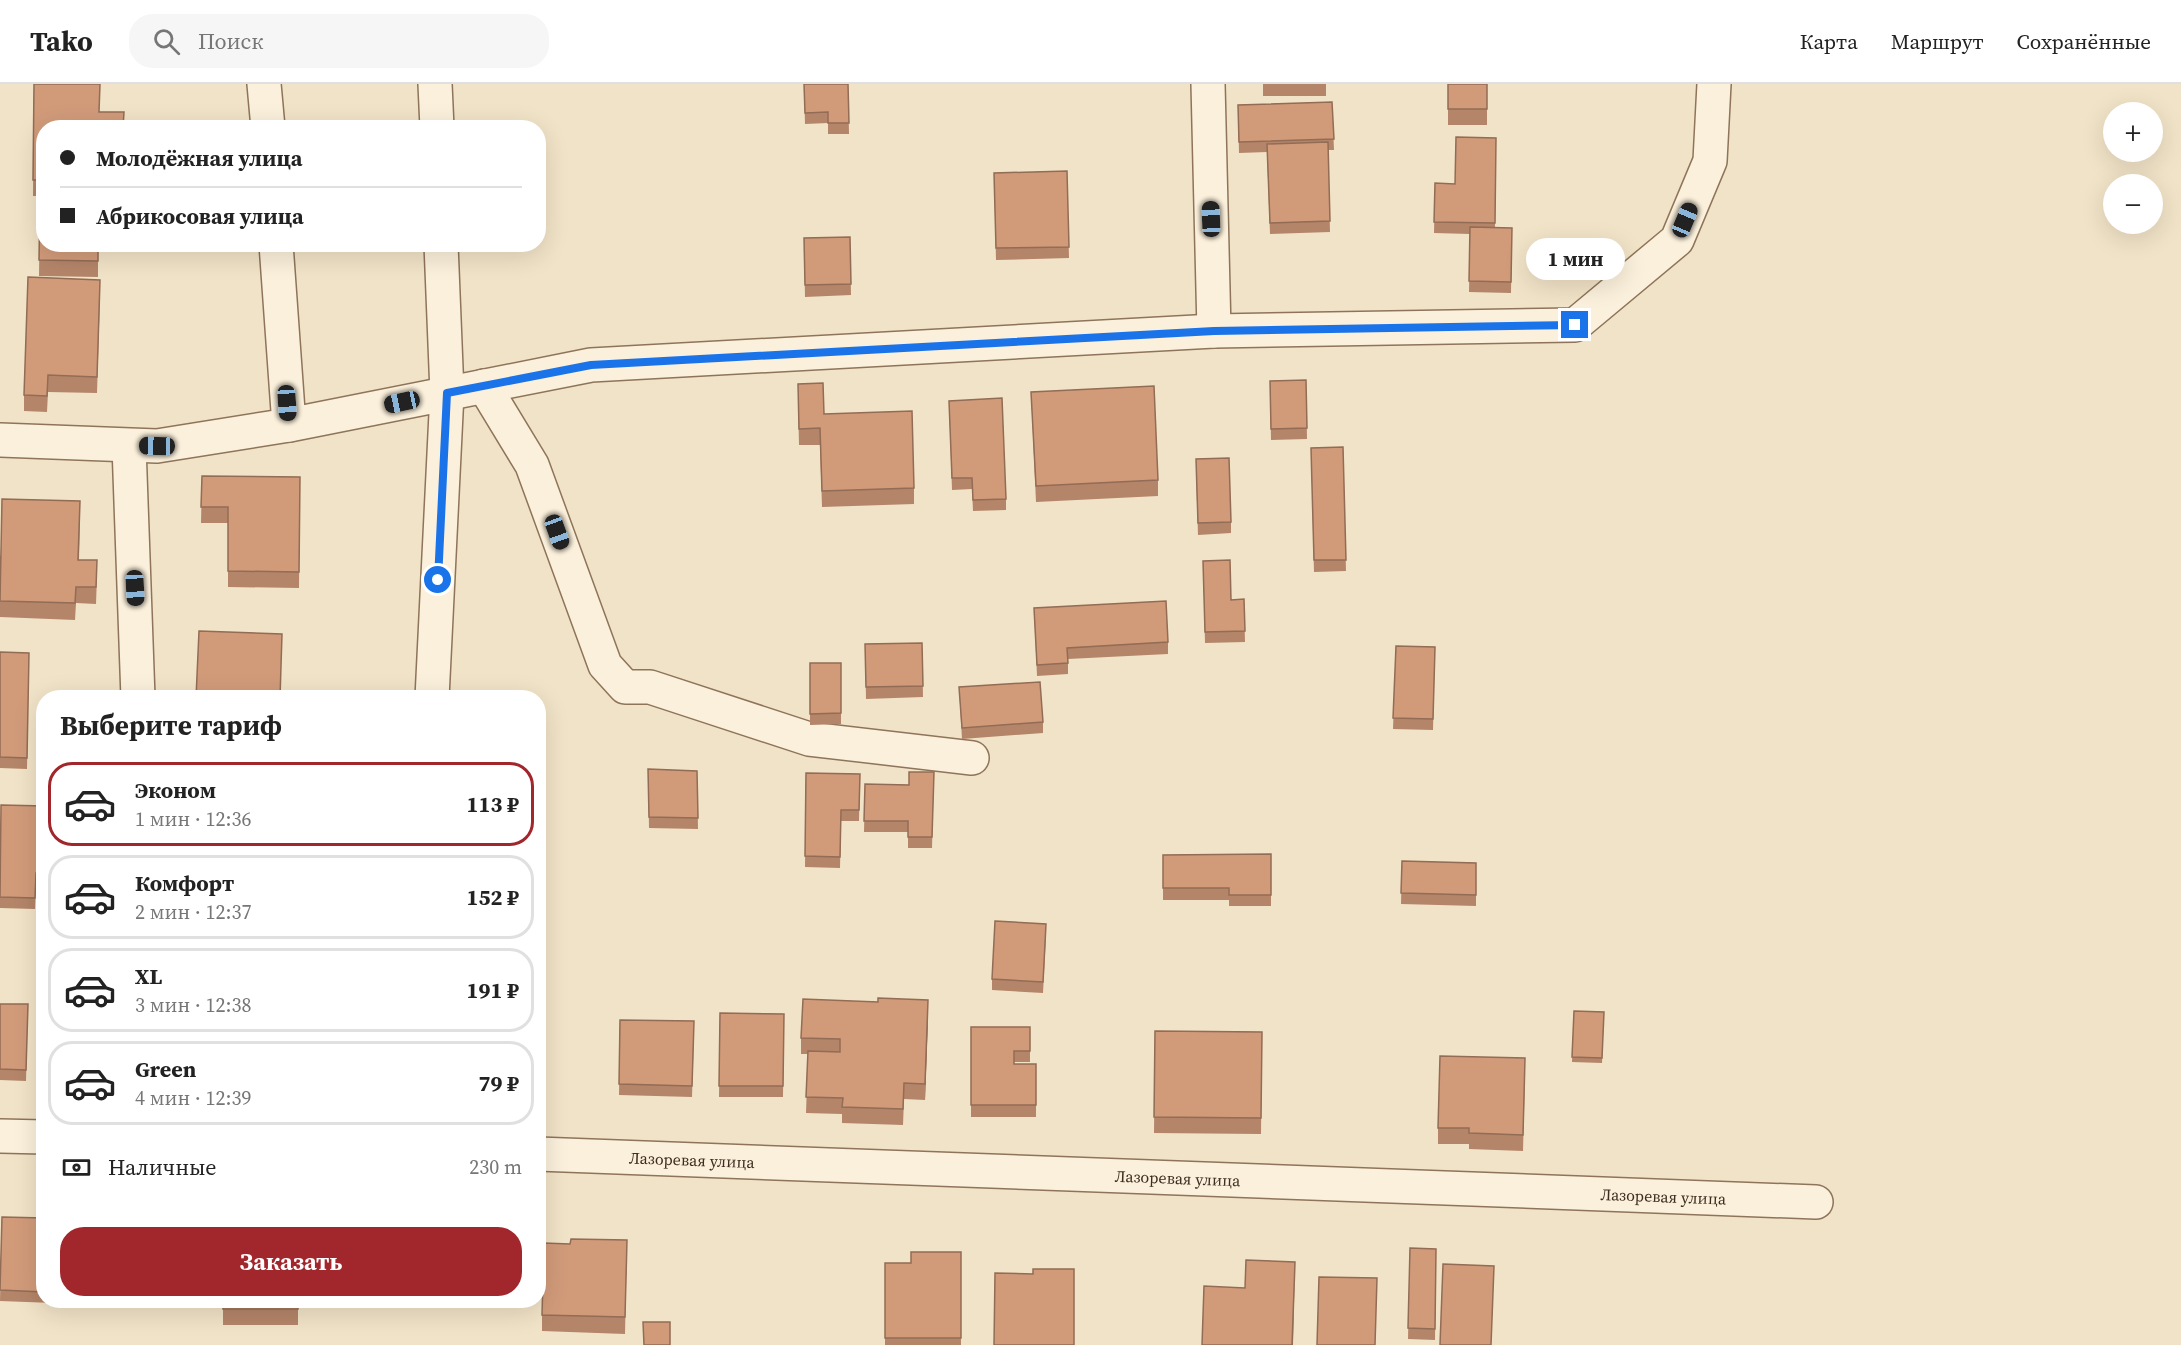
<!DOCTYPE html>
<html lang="ru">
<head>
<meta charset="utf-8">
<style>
  :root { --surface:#fff; --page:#f6f6f6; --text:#222; --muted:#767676; --line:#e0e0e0; --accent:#a1272d }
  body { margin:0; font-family:"Source Serif 4",serif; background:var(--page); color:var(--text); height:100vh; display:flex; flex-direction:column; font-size:22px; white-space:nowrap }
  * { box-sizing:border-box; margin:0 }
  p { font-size:20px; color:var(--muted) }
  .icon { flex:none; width:33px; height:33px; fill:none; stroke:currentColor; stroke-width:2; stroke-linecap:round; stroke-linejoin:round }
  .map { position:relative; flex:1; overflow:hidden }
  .details { position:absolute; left:36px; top:606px; width:510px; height:618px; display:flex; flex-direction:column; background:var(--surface); border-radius:24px; box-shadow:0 6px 24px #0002 }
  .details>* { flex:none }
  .top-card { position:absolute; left:36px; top:36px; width:510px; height:132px; border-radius:24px; box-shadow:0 6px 24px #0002; display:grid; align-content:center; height:132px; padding:0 24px; background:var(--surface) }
  .buttons { position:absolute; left:2103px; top:18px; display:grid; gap:12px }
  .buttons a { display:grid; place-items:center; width:60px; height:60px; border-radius:50%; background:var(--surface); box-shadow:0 6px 24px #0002; font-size:30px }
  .end { position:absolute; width:27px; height:27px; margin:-14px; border:8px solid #1a73e8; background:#fff; box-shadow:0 0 0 3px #fff }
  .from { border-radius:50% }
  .bubble { position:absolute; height:42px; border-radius:21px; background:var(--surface); box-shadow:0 6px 24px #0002; font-size:20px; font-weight:700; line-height:42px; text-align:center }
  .car { position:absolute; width:18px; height:36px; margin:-18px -9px; border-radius:8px; box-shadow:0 0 4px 2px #0007; background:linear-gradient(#222 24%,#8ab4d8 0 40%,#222 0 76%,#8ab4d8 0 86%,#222 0) }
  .top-card b { display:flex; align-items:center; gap:21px; height:57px; font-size:22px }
  .top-card b+b { border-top:2px solid var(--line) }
  .top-card i { width:15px; height:15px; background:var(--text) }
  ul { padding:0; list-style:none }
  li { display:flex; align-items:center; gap:18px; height:84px; margin:0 12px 9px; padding:0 12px; border:3px solid var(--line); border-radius:24px }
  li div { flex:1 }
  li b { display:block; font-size:22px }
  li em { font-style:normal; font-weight:700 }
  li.selected { border-color:var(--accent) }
  li>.icon { width:54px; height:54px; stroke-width:1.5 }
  h2 { padding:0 24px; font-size:27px; line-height:72px }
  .pay { display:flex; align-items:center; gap:15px; height:66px; padding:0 24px; font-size:22px }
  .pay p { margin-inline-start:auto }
  .primary-button { display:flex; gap:12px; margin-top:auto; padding:12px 24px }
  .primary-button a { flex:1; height:69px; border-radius:24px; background:var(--accent); color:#fff; font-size:24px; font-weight:700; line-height:69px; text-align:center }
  header { display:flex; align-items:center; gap:36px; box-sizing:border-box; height:84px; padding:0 30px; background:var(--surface); border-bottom:2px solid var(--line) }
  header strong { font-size:28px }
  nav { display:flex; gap:33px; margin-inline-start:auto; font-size:21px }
  .search { width:420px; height:54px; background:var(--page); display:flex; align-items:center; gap:15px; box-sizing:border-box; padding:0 21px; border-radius:24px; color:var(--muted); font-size:22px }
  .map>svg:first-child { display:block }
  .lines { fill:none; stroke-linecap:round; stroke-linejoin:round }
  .street-casing { stroke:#8e745a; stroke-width:36 }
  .street { stroke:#fbf0db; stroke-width:33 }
  .wall { fill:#b48569 }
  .shaded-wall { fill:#926c55 }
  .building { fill:#d19b7a; stroke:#926c55; stroke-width:1.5 }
  .route { stroke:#1a73e8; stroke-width:8 }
  .labels { text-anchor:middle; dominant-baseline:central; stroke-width:5; stroke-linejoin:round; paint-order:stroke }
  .street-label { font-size:16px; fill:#3e2d1f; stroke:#f8edd7 }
</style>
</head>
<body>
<header>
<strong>Tako</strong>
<div class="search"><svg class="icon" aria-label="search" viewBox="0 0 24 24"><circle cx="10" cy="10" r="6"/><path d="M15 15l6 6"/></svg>Поиск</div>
<nav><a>Карта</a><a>Маршрут</a><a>Сохранённые</a></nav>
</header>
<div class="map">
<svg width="2181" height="1261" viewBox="0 0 2181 1261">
  <rect width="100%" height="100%" fill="#f1e3c7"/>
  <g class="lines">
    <g class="street-casing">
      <g id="street">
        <path d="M264,0L268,44"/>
        <path d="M435,0L437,44"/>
        <path d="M1208,0L1214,247"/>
        <path d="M276,160L289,341"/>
        <path d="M484,302L532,381L605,581L625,603H650L809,655L972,674"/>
        <path d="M0,356L157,362L289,341L591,281L1214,247L1575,241L1677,156L1710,77L1714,0"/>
        <path d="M129,362L138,614"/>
        <path d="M432,614L447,309L441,160"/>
        <path d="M0,1052L44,1053"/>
        <path id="s1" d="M538,1070L1816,1118"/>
      </g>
    </g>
    <use href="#street" class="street"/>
  </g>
  <g class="wall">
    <path d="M34,0L100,28L44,44V112H33Z"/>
    <path d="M804,0H848L849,50H828V39L805,40Z"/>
    <rect x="1263" y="0" width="63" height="12"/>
    <rect x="1448" y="0" width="39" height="41"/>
    <path d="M1332,18L1334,66H1328L1330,148L1270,150L1267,68L1239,69L1238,21Z"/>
    <path d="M1496,54L1495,144H1512L1511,209L1469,208L1470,150L1434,149L1435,99L1455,100Z"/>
    <path d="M1067,87L1069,174L996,176L994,89Z"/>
    <path d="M40,113L98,160V193L39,192Z"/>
    <path d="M850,153L851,211L805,213L804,154Z"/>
    <path d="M100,212L97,309L48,308L47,328L24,327V311Z"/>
    <path d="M1306,296L1307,355L1271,356L1270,297Z"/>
    <path d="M1031,308L1158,396V412L1036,418Z"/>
    <path d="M798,316L824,330L914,404V420L822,423L820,361H799Z"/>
    <path d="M949,317L1006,415V426L973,427L972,405L952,406Z"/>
    <path d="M1343,363L1346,487L1314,488L1311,364Z"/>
    <path d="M1196,386L1231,438V449L1198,451Z"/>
    <path d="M202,392L300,393L299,504L228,503V439H201Z"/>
    <path d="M80,433L79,476L97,492L96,520L76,519L75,536L0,533V472Z"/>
    <path d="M1203,477L1231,516L1244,515L1245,558L1205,559Z"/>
    <path d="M1034,524L1168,558V570L1068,575V590L1037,592Z"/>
    <path d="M922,559L923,613L866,615L865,560Z"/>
    <path d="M1396,562L1435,563L1433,646L1393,645Z"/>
    <path d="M0,568L29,569L27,685L0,684Z"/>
    <path d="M810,579H841V640L810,641Z"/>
    <path d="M959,603L1043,638V649L962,655Z"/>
    <path d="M648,685L697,687L698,745L649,744Z"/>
    <path d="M934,688L932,764H908V748H864L865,700L909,701Z"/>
    <path d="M806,689L860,690L859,737H841L840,784L805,783Z"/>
    <path d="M44,722V800H36L35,825L0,824V761Z"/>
    <path d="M1271,770V822H1229V816H1163V771Z"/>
    <path d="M1402,777L1476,779V822L1401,820Z"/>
    <path d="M1046,851L1043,909L992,906V895Z"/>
    <path d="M0,920H28L26,997L0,996Z"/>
    <path d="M1574,927L1604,928L1602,979L1572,978Z"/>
    <path d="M720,929L784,930L783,1013H719Z"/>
    <path d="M928,932L925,1016L904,1015L903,1041L842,1039V1030L806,1029L808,970H801V954Z"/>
    <path d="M620,936L694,948L692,1013L619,1011Z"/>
    <path d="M971,943H1030V978H1014V980H1036V1033H971Z"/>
    <path d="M1155,947L1262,948L1261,1050L1154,1049Z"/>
    <path d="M1525,991L1523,1067L1469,1065V1060H1438V1044Z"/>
    <path d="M2,1133L44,1134V1216H80V1220L0,1217Z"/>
    <path d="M627,1156L625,1250L542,1247V1231L570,1160Z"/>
    <path d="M1410,1164L1436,1165L1435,1256L1408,1255Z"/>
    <path d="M961,1168V1261H885V1179H911Z"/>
    <path d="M195,1216H298V1241H223V1224H195Z"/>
  </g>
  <g class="shaded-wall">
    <path d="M928,916V932L925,1016V1000Z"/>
    <path d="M1295,1178L1293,1261H1292Z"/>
  </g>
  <g class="building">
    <path d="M34,0H100L99,28H124L123,44H44V96H33Z"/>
    <path d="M804,0H848L849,39H828V28L805,29Z"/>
    <rect x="1448" y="0" width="39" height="25"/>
    <path d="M1332,18L1334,55L1239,58L1238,21Z"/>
    <path d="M1456,53L1496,54L1495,139L1434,138L1435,99L1455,100Z"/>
    <path d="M1328,58L1330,137L1270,139L1267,60Z"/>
    <path d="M1067,87L1069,163L996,164L994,89Z"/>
    <path d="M40,113H44V160H98V177L39,176Z"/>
    <path d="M1470,143L1512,144L1511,198L1469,197Z"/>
    <path d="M850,153L851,200L805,201L804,154Z"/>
    <path d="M28,193L100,196L97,293L48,291L47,312L24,311Z"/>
    <path d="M1306,296L1307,344L1271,345L1270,297Z"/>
    <path d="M823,299L824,330L912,327L914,404L822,407L820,344L799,345L798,300Z"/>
    <path d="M1154,302L1158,396L1036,402L1031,308Z"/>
    <path d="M1002,314L1006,415L973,416L972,394H952L949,317Z"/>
    <path d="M1343,363L1346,476H1314L1311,364Z"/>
    <path d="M1229,374L1231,438L1198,439L1196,375Z"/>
    <path d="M202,392L300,393L299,488L228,487V423H201Z"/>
    <path d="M2,415L80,417L78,476H97L96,503H76L75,519L0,517Z"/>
    <path d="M1230,476L1231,516L1244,515L1245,547L1205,548L1203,477Z"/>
    <path d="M1166,517L1168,558L1067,564L1068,579L1037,581L1034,524Z"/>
    <path d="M199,547L282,550L280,614H196Z"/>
    <path d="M922,559L923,602L866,603L865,560Z"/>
    <path d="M1396,562L1435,563L1433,635L1393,634Z"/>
    <path d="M0,568L29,569L27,674L0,673Z"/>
    <path d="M810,579H841V629L810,630Z"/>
    <path d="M1040,598L1043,638L962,644L959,603Z"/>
    <path d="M648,685L697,687L698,734L649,733Z"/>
    <path d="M909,688H934L932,753H908V737H864L865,700L909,701Z"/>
    <path d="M806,689L860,690L859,726H841L840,773L805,772Z"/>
    <path d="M1,721L44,722V789H36L35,814L0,813Z"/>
    <path d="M1271,770V811H1229V804H1163V771Z"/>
    <path d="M1402,777L1476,779V811L1401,809Z"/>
    <path d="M995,837L1046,840L1043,898L992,895Z"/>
    <path d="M878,914L928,916L925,1000L904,999L903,1025L842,1023L843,1014L806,1013L808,967L840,968V955L801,954L803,915L878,918Z"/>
    <path d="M0,920H28L26,986L0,985Z"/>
    <path d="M1574,927L1604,928L1602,974L1572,973Z"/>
    <path d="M720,929L784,930L783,1002H719Z"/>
    <path d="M620,936L694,937L692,1002L619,1000Z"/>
    <path d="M971,943H1030V967H1014V980H1036V1021H971Z"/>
    <path d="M1155,947L1262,948L1261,1034L1154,1033Z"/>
    <path d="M1440,972L1525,974L1523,1051L1469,1049V1044H1438Z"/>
    <path d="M2,1133L44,1134V1208L0,1206Z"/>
    <path d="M571,1155L627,1156L625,1233L542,1231L544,1159L570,1160Z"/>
    <path d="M1410,1164L1436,1165L1435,1245L1408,1244Z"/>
    <path d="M911,1168H961V1254H885V1179H911Z"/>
    <path d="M1246,1176L1295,1178L1292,1261H1202L1204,1202L1245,1204Z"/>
    <path d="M1443,1180L1494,1182L1491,1261H1440Z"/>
    <path d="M1033,1185H1074V1261H994L995,1189L1033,1190Z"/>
    <path d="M1319,1193L1377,1194L1375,1261H1317Z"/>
    <rect x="223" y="1216" width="75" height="9"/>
    <path d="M643,1238H670V1261H644Z"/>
  </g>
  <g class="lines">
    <path class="route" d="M438,496L447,309L591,281L1214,247L1575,241"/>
  </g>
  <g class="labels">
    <g class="street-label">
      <text stroke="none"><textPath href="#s1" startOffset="154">Лазоревая улица</textPath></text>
      <text stroke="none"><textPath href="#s1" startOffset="640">Лазоревая улица</textPath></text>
      <text stroke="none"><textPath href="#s1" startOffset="1126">Лазоревая улица</textPath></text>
    </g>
  </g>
</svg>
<div class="buttons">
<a>+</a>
<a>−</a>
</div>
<i class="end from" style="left:438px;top:496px"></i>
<i class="end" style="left:1575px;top:241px"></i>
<div class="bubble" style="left:1526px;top:154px;width:99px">1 мин</div>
<i class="car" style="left:1211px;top:135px;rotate:358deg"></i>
<i class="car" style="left:1685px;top:136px;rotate:23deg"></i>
<i class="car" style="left:402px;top:318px;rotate:258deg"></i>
<i class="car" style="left:287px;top:319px;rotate:176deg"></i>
<i class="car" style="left:157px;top:362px;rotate:271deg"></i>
<i class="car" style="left:557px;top:448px;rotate:160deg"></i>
<i class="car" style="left:135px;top:504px;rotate:177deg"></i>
<div class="top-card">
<b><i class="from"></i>Молодёжная улица</b>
<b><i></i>Абрикосовая улица</b>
</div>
<section class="details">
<h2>Выберите тариф</h2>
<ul>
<li class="selected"><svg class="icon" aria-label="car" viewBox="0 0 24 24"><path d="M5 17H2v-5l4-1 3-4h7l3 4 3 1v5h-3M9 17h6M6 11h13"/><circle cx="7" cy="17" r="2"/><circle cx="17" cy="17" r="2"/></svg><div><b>Эконом</b><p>1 мин · 12:36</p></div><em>113 ₽</em></li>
<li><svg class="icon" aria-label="car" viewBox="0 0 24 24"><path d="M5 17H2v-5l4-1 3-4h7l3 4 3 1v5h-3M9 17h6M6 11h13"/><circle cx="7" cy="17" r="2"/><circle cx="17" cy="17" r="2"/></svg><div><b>Комфорт</b><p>2 мин · 12:37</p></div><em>152 ₽</em></li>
<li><svg class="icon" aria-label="car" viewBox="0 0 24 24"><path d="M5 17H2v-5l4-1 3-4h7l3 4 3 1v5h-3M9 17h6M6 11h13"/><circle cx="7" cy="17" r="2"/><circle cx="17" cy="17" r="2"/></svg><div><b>XL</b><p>3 мин · 12:38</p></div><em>191 ₽</em></li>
<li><svg class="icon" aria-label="car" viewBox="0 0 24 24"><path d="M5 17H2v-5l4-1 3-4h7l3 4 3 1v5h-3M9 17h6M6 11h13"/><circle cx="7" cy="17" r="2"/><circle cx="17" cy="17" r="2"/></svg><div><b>Green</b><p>4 мин · 12:39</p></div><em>79 ₽</em></li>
</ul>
<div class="pay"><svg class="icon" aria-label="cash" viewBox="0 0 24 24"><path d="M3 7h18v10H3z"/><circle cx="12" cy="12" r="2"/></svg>Наличные<p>230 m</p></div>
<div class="primary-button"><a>Заказать</a></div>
</section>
</div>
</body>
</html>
